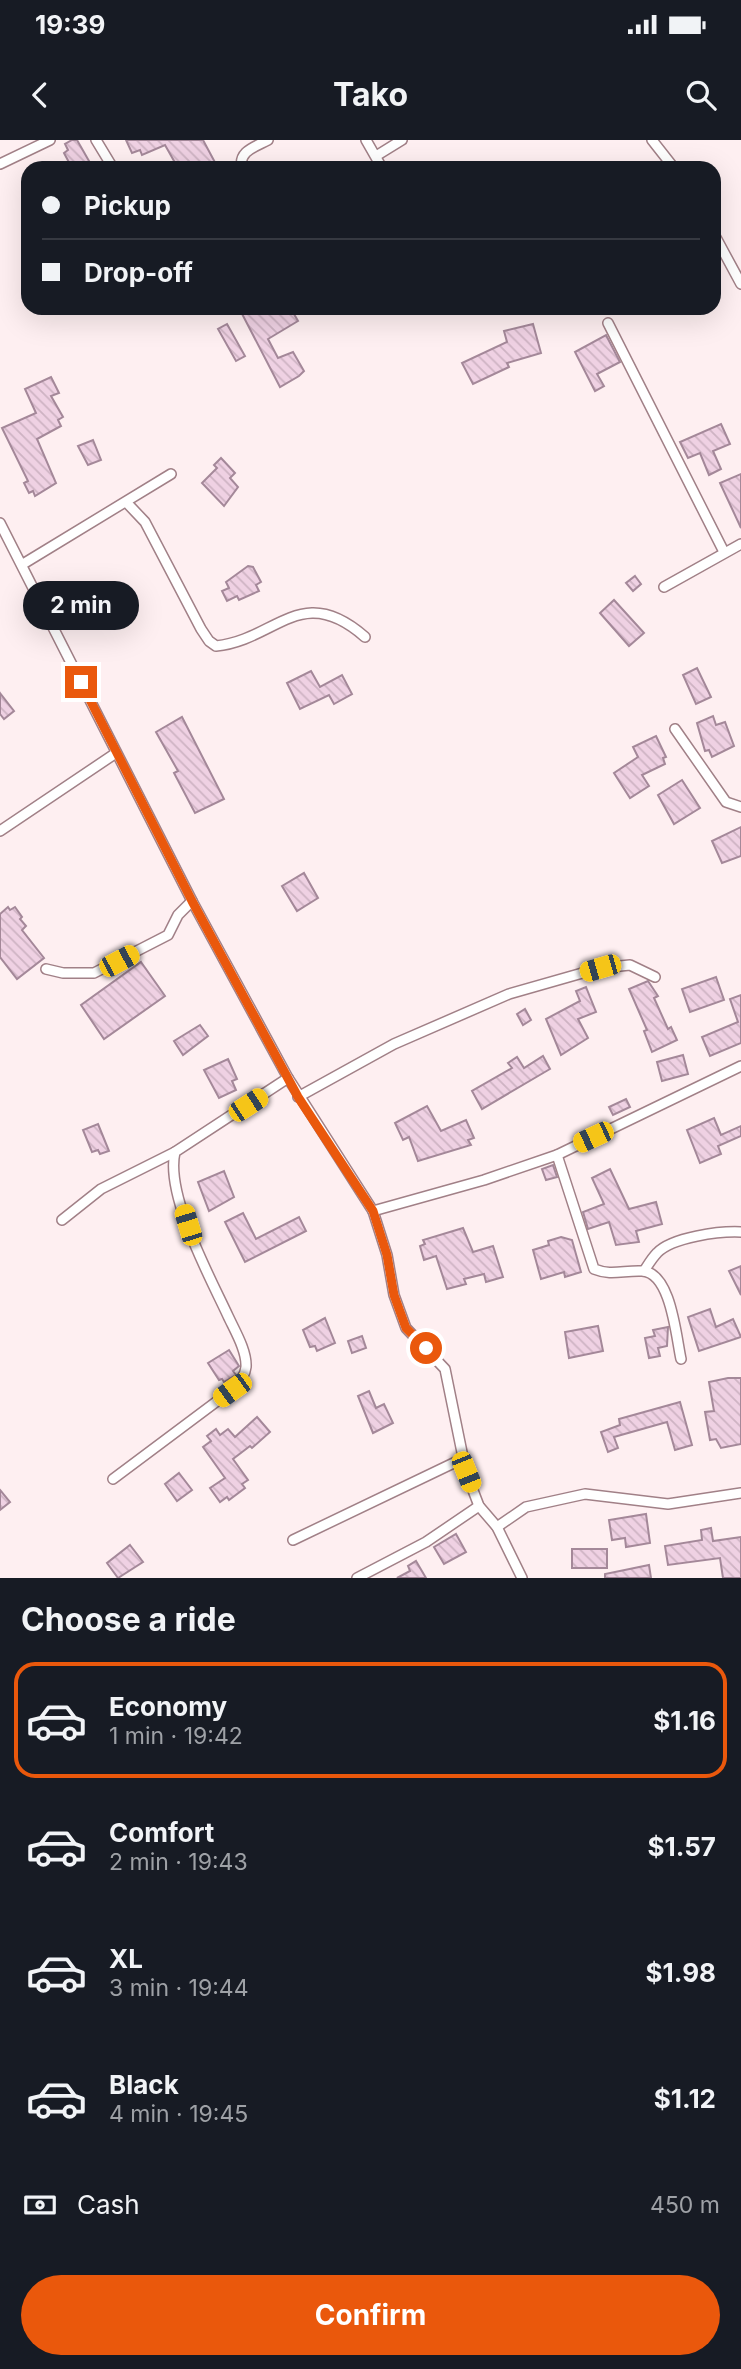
<!DOCTYPE html>
<html lang="en">
<head>
<meta charset="utf-8">
<style>
  :root { --surface:#171b24; --page:#242831; --text:#f1f3f6; --muted:#9ea1a6; --line:#363941; --accent:#ea580c }
  body { margin:0; font-family:Inter,sans-serif; background:var(--page); color:var(--text); height:100vh; display:flex; flex-direction:column; font-size:26px; white-space:nowrap }
  * { box-sizing:border-box; margin:0 }
  p { font-size:23px; color:var(--muted) }
  .icon { flex:none; width:38px; height:38px; fill:none; stroke:currentColor; stroke-width:2; stroke-linecap:round; stroke-linejoin:round }
  .map { position:relative; height:1438px; overflow:hidden }
  .drawer { display:flex; flex-direction:column; background:var(--surface); flex:1 }
  .drawer>* { flex:none }
  .banner { position:absolute; left:21px; top:21px; width:700px; height:154px; border-radius:21px; box-shadow:0 7px 28px #0002; display:grid; align-content:center; height:154px; padding:0 21px; background:var(--surface) }
  .end { position:absolute; width:32px; height:32px; margin:-16px; border:9px solid #ea580c; background:#fff; box-shadow:0 0 0 4px #fff }
  .from { border-radius:50% }
  .bubble { position:absolute; height:49px; border-radius:24px; background:var(--surface); box-shadow:0 7px 28px #0002; font-size:23px; font-weight:700; line-height:49px; text-align:center }
  .car { position:absolute; width:21px; height:42px; margin:-21px -10px; border-radius:9px; box-shadow:0 0 5px 2px #0007; background:linear-gradient(#f5c518 24%,#345 0 40%,#f5c518 0 76%,#345 0 86%,#f5c518 0) }
  .banner b { display:flex; align-items:center; gap:24px; height:66px; font-size:26px }
  .banner b+b { border-top:2px solid var(--line) }
  .banner i { width:18px; height:18px; background:var(--text) }
  ul { padding:0; list-style:none }
  li { display:flex; align-items:center; gap:21px; height:116px; margin:0 14px 10px; padding:0 7px; border:4px solid transparent; border-radius:21px }
  li div { flex:1 }
  li b { display:block; font-size:26px }
  li em { font-style:normal; font-weight:700 }
  li.on { border-color:var(--accent) }
  li>.icon { width:63px; height:63px; stroke-width:1.5 }
  h2 { padding:0 21px; font-size:32px; line-height:84px }
  .pay { display:flex; align-items:center; gap:18px; height:77px; padding:0 21px; font-size:26px }
  .pay p { margin-inline-start:auto }
  .action { display:flex; gap:14px; margin-top:auto; padding:14px 21px }
  .action a { flex:1; height:80px; border-radius:42px; background:var(--accent); color:#fff; font-size:28px; font-weight:700; line-height:80px; text-align:center }
  .status { display:flex; justify-content:space-between; align-items:center; height:49px; padding:0 35px; background:var(--surface); direction:ltr }
  .status svg { height:19px; fill:currentColor }
  header { display:flex; justify-content:space-between; align-items:center; height:91px; padding:0 21px; background:var(--surface); font-size:32px; font-weight:700 }
  .map>svg:first-child { display:block }
  .building { fill:url(#building-back-hatch); stroke:#a48899; stroke-width:2 }
  .lines { fill:none; stroke-linecap:round; stroke-linejoin:round }
  .minor-casing { stroke:#a18087; stroke-width:12 }
  .minor { stroke:#fff; stroke-width:9 }
  .route { stroke:#ea580c; stroke-width:9 }
</style>
</head>
<body>
<div class="status"><b>19:39</b><svg viewBox="0 0 49 12"><path d="M0 12V9h3v3zM5 12V6h3v6zM10 12V3h3v9zM15 12V0h3v12zM26 1h20v11H26zM47 4h2v5h-2z"/></svg></div>
<header><svg class="icon" aria-label="back" viewBox="0 0 24 24"><path d="M15 5l-7 7 7 7"/></svg>Tako<svg class="icon" aria-label="search" viewBox="0 0 24 24"><circle cx="10" cy="10" r="6"/><path d="M15 15l6 6"/></svg></header>
<div class="map">
<svg width="741" height="1438" viewBox="0 0 741 1438">
  <defs>
    <pattern id="building-back-hatch" width="6" height="6" patternUnits="userSpaceOnUse" patternTransform="scale(1.75)"><rect width="6" height="6" fill="#efd1e3"/><path d="M-1 5l2 2M0 0l6 6M5-1l2 2" fill="none" stroke="#ceb3c3"/></pattern>
  </defs>
  <rect width="100%" height="100%" fill="#feeff1"/>
  <g class="building">
    <path d="M72,0H77L93,28H72L64,13L68,10L65,4Z"/>
    <path d="M126,0H203L218,28H178L165,5L142,15L140,10L132,13Z"/>
    <path d="M239,168H254L256,172L265,168H304L294,174L298,181L268,199L278,218L293,212L304,231L299,236L280,247Z"/>
    <path d="M227,184L245,216L236,221L218,189Z"/>
    <path d="M533,184L541,213L507,223L509,227L473,244L462,223L507,202L504,191Z"/>
    <path d="M606,195L620,222L597,234L604,246L595,251L575,212Z"/>
    <path d="M51,237L59,253L51,256L63,277L58,280L61,286L37,299L56,343L35,356L33,351L29,353L24,343L28,341L2,288L36,273L25,249Z"/>
    <path d="M721,284L730,304L713,311L721,329L709,335L700,313L688,318L680,302Z"/>
    <path d="M93,300L101,320L88,325L78,306Z"/>
    <path d="M221,318L235,333L230,338L238,347L224,366L202,343L217,328L214,325Z"/>
    <path d="M741,334V388L720,343Z"/>
    <path d="M248,426L253,427L261,442L256,445L259,451L239,460L237,456L227,461L222,451L229,448L226,442Z"/>
    <path d="M635,436L641,444L633,451L626,443Z"/>
    <path d="M614,460L644,493L629,506L600,473Z"/>
    <path d="M697,528L711,557L696,564L683,535Z"/>
    <path d="M311,531L320,547L342,535L352,554L334,564L329,555L300,569L287,543Z"/>
    <path d="M0,553L14,571L4,579L0,574Z"/>
    <path d="M713,576L716,585L725,582L734,606L712,617L709,610L705,611L697,583Z"/>
    <path d="M182,577L224,659L195,673L174,633L178,631L156,592Z"/>
    <path d="M656,596L666,617L663,618L665,624L642,635L649,646L630,658L614,633L638,617L633,607Z"/>
    <path d="M682,640L700,668L674,684L658,655Z"/>
    <path d="M741,687V716L722,723L712,701Z"/>
    <path d="M304,733L318,758L297,771L282,746Z"/>
    <path d="M8,767L10,770L15,767L22,777L20,779L26,786L22,790L44,818L17,839L0,817V774Z"/>
    <path d="M141,822L165,856L104,899L81,865Z"/>
    <path d="M716,837L724,860L690,872L682,849Z"/>
    <path d="M648,841L658,856L654,858L668,889L671,887L677,900L652,912L644,891L647,890L629,849Z"/>
    <path d="M586,847L596,872L578,879L588,898L561,915L546,879L580,861L576,851Z"/>
    <path d="M741,855V903L710,916L702,897L738,882L730,859Z"/>
    <path d="M525,869L531,880L523,885L517,874Z"/>
    <path d="M200,885L208,896L183,915L174,901Z"/>
    <path d="M683,915L688,934L662,941L657,922Z"/>
    <path d="M543,916L550,929L482,969L472,951L512,928L508,923L517,917L524,928Z"/>
    <path d="M228,919L237,939L232,941L236,950L219,958L204,930Z"/>
    <path d="M626,959L630,967L613,975L609,967Z"/>
    <path d="M427,966L441,991L466,980L474,998L468,1000L471,1005L418,1021L409,997L403,1000L395,983Z"/>
    <path d="M714,978L721,995L741,986V996L718,1006L721,1014L700,1023L687,990Z"/>
    <path d="M98,984L109,1011L100,1014L98,1010L92,1012L83,990Z"/>
    <path d="M553,1025L557,1037L546,1040L542,1029Z"/>
    <path d="M610,1029L629,1069L656,1062L662,1084L636,1091L639,1102L616,1105L609,1082L588,1089L583,1072L604,1064L592,1038Z"/>
    <path d="M224,1031L234,1057L209,1071L198,1042Z"/>
    <path d="M243,1073L256,1099L299,1077L306,1091L245,1122L225,1082Z"/>
    <path d="M463,1088L473,1112L493,1106L503,1137L486,1142L484,1134L464,1139L466,1144L447,1149L436,1116L424,1120L420,1106L425,1104L423,1100Z"/>
    <path d="M561,1097L572,1100L581,1132L565,1137L564,1132L541,1139L533,1110L549,1105L548,1101Z"/>
    <path d="M741,1126V1155L729,1131Z"/>
    <path d="M710,1169L716,1187L733,1179L741,1197L699,1211L688,1177Z"/>
    <path d="M325,1178L335,1203L317,1211L315,1206L310,1207L303,1190Z"/>
    <path d="M598,1186L603,1211L569,1218L565,1192Z"/>
    <path d="M668,1187L667,1206L658,1208L660,1216L649,1218L645,1198L655,1196L653,1190Z"/>
    <path d="M362,1196L366,1208L352,1213L348,1201Z"/>
    <path d="M229,1210L239,1226L233,1231L236,1235L224,1242L222,1239L219,1240L208,1223Z"/>
    <path d="M728,1238H741V1304L721,1308L716,1299L710,1300L705,1272L714,1271L709,1242Z"/>
    <path d="M369,1251L376,1268L384,1264L393,1283L373,1293L358,1256Z"/>
    <path d="M680,1262L692,1305L675,1310L667,1282L614,1297L618,1308L608,1312L601,1292L620,1285L619,1279Z"/>
    <path d="M257,1277L270,1292L252,1308L250,1306L233,1319L248,1340L242,1344L245,1348L229,1360L227,1357L220,1362L210,1348L225,1338L203,1307L211,1301L207,1296L216,1289L220,1295L228,1289L235,1297Z"/>
    <path d="M179,1333L192,1350L177,1361L165,1344Z"/>
    <path d="M0,1350L10,1362L0,1370Z"/>
    <path d="M646,1374L650,1403L626,1407L625,1398L612,1400L609,1380Z"/>
    <path d="M711,1388L713,1401L741,1397V1438H723L720,1418L668,1425L665,1406L702,1400L701,1390Z"/>
    <path d="M456,1394L466,1412L444,1424L434,1407Z"/>
    <path d="M130,1405L143,1422L118,1438L107,1423Z"/>
    <rect x="572" y="1409" width="35" height="19"/>
    <path d="M416,1421L426,1438H397L410,1431L408,1426Z"/>
    <path d="M649,1425L651,1438H605V1434Z"/>
  </g>
  <g class="lines">
    <g class="minor-casing">
      <g id="minor">
        <path d="M96,0L113,28"/>
        <path d="M366,0L382,28"/>
        <path d="M652,0L674,28"/>
        <path d="M376,16L402,0"/>
        <path d="M0,24L50,0"/>
        <path d="M242,28C238,11 255,7 268,0"/>
        <path d="M714,94L741,144"/>
        <path d="M212,168H218"/>
        <path d="M608,183L724,412"/>
        <path d="M127,363L145,382L201,489L209,501L216,506C276,500 301,441 365,497"/>
        <path d="M0,383L192,761L288,938L373,1071L484,1040L557,1015L741,926"/>
        <path d="M23,424L171,334"/>
        <path d="M664,447L741,404"/>
        <path d="M675,589L726,662L741,667"/>
        <path d="M0,691L116,613"/>
        <path d="M46,829L63,833H94L168,795L178,775L192,761"/>
        <path d="M298,957L394,904L509,854L600,828L630,825L655,837"/>
        <path d="M557,1015L594,1129C611,1136 624,1130 642,1131C671,1132 676,1196 681,1219"/>
        <path d="M373,1071L387,1115L394,1155L406,1188L445,1229L466,1332L479,1366L497,1387L522,1438"/>
        <path d="M62,1080L101,1049L175,1012"/>
        <path d="M644,1131C648,1125 652,1118 657,1113C672,1097 720,1091 741,1092"/>
        <path d="M113,1339L232,1250C238,1243 245,1237 246,1227C247,1211 235,1191 228,1176C210,1137 165,1055 175,1012L288,938"/>
        <path d="M497,1387L526,1367L585,1354L668,1364L741,1353"/>
        <path d="M293,1400L462,1319"/>
        <path d="M357,1438L426,1402L479,1366"/>
      </g>
    </g>
    <use href="#minor" class="minor"/>
  </g>
  <g class="lines">
    <path class="route" d="M81,542L192,761L298,957L373,1071L387,1115L394,1155L406,1188L426,1208"/>
  </g>
</svg>
<i class="end from" style="left:426px;top:1208px"></i>
<i class="end" style="left:81px;top:542px"></i>
<div class="bubble" style="left:23px;top:441px;width:116px">2 min</div>
<i class="car" style="left:119px;top:821px;rotate:62deg"></i>
<i class="car" style="left:600px;top:828px;rotate:254deg"></i>
<i class="car" style="left:248px;top:965px;rotate:57deg"></i>
<i class="car" style="left:593px;top:997px;rotate:245deg"></i>
<i class="car" style="left:188px;top:1085px;rotate:343deg"></i>
<i class="car" style="left:232px;top:1250px;rotate:234deg"></i>
<i class="car" style="left:466px;top:1332px;rotate:158deg"></i>
<div class="banner">
<b><i class="from"></i>Pickup</b>
<b><i></i>Drop-off</b>
</div>
</div>
<section class="drawer">
<h2>Choose a ride</h2>
<ul>
<li class="on"><svg class="icon" aria-label="car" viewBox="0 0 24 24"><path d="M5 17H2v-5l4-1 3-4h7l3 4 3 1v5h-3M9 17h6M6 11h13"/><circle cx="7" cy="17" r="2"/><circle cx="17" cy="17" r="2"/></svg><div><b>Economy</b><p>1 min · 19:42</p></div><em>$1.16</em></li>
<li><svg class="icon" aria-label="car" viewBox="0 0 24 24"><path d="M5 17H2v-5l4-1 3-4h7l3 4 3 1v5h-3M9 17h6M6 11h13"/><circle cx="7" cy="17" r="2"/><circle cx="17" cy="17" r="2"/></svg><div><b>Comfort</b><p>2 min · 19:43</p></div><em>$1.57</em></li>
<li><svg class="icon" aria-label="car" viewBox="0 0 24 24"><path d="M5 17H2v-5l4-1 3-4h7l3 4 3 1v5h-3M9 17h6M6 11h13"/><circle cx="7" cy="17" r="2"/><circle cx="17" cy="17" r="2"/></svg><div><b>XL</b><p>3 min · 19:44</p></div><em>$1.98</em></li>
<li><svg class="icon" aria-label="car" viewBox="0 0 24 24"><path d="M5 17H2v-5l4-1 3-4h7l3 4 3 1v5h-3M9 17h6M6 11h13"/><circle cx="7" cy="17" r="2"/><circle cx="17" cy="17" r="2"/></svg><div><b>Black</b><p>4 min · 19:45</p></div><em>$1.12</em></li>
</ul>
<div class="pay"><svg class="icon" aria-label="cash" viewBox="0 0 24 24"><path d="M3 7h18v10H3z"/><circle cx="12" cy="12" r="2"/></svg>Cash<p>450 m</p></div>
<div class="action"><a>Confirm</a></div>
</section>
</body>
</html>
